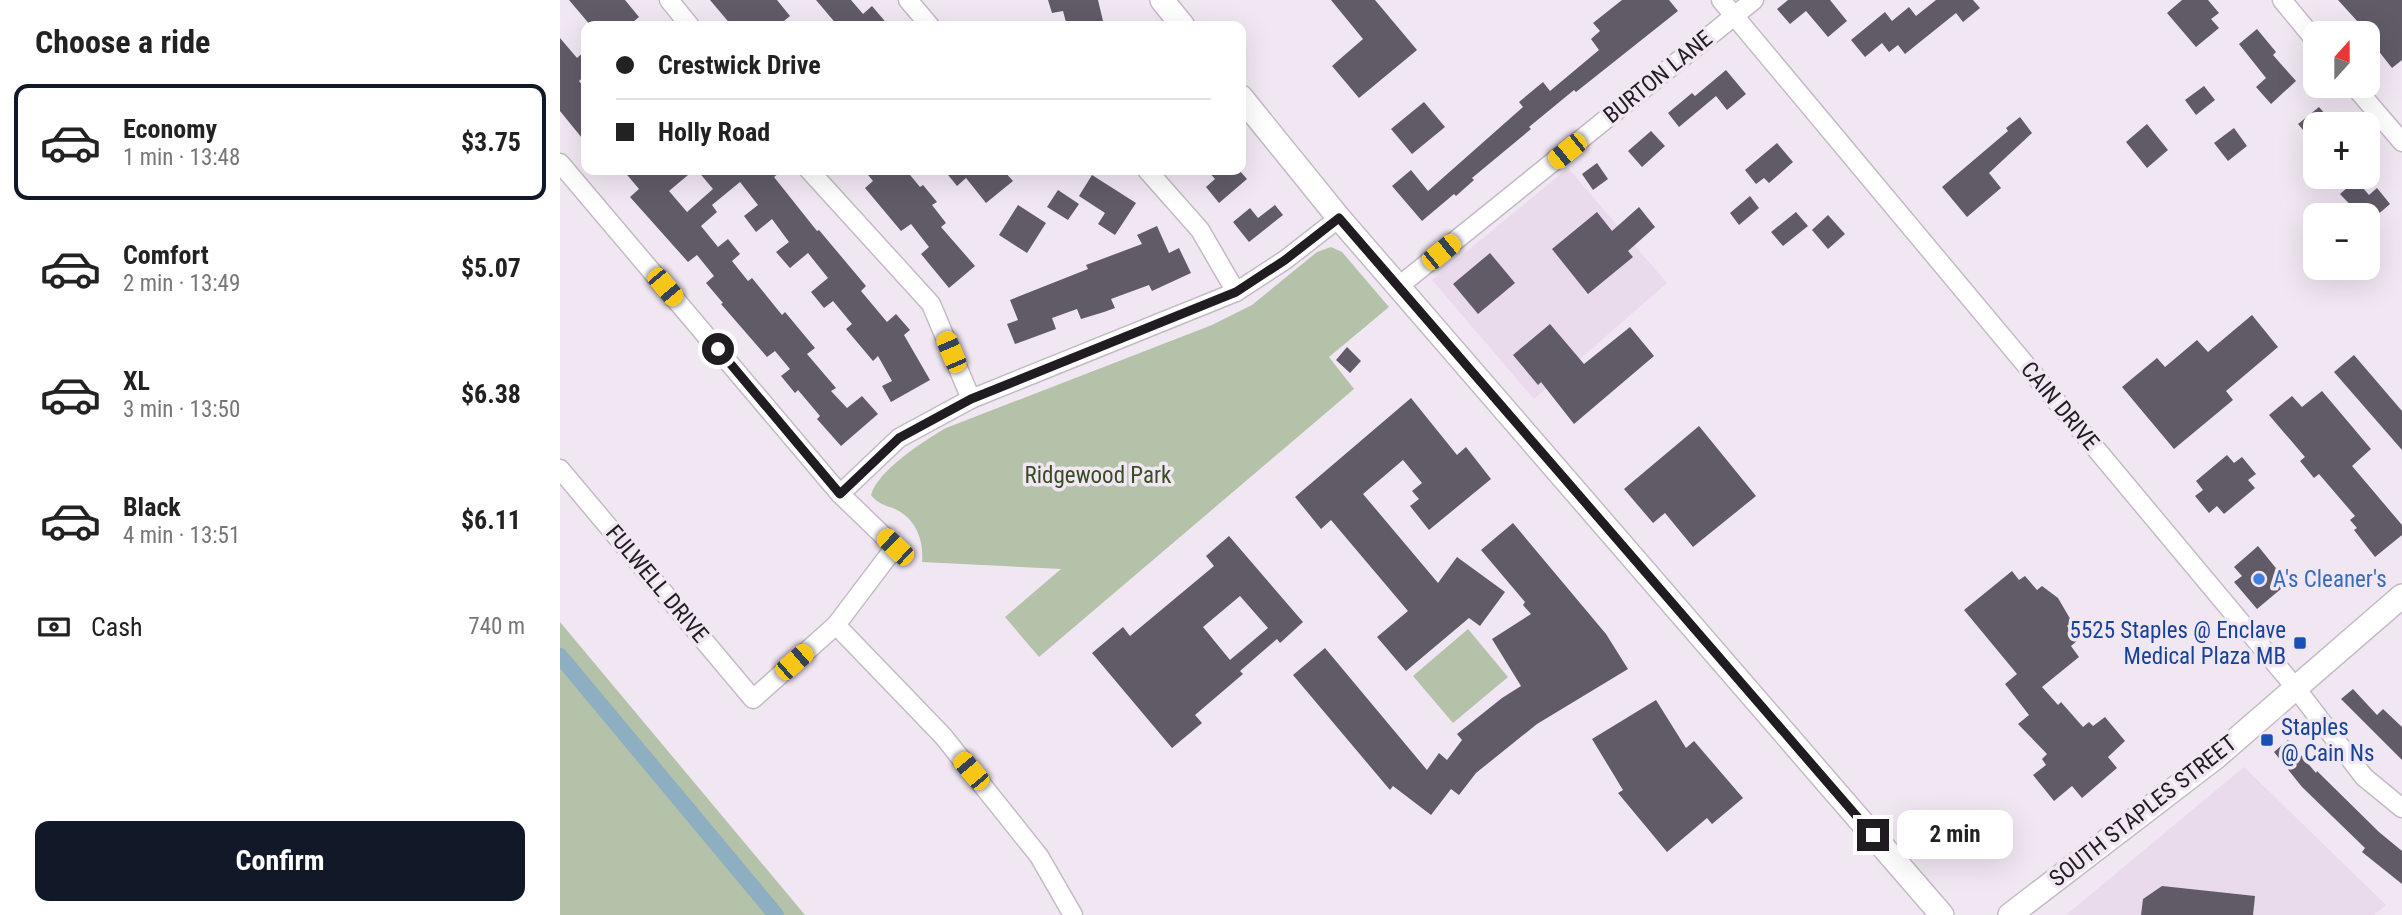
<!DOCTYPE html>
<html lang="en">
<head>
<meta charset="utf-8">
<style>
  :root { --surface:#fff; --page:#f6f6f6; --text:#222; --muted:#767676; --line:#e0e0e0; --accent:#111827 }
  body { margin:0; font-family:"Roboto Condensed",sans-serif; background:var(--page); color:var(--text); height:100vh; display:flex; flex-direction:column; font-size:26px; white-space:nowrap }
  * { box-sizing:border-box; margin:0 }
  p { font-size:23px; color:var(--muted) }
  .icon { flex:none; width:38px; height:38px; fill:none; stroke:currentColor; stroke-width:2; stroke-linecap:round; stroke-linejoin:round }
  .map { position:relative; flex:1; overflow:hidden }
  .details { display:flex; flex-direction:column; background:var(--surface); width:560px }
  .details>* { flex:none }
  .guide { position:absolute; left:21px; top:21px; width:665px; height:154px; border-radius:14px; box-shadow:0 7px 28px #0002; display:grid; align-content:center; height:154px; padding:0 35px; background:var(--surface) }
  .needle { width:46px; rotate:21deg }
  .fabs { position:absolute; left:1743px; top:21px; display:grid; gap:14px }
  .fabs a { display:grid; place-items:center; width:77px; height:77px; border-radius:14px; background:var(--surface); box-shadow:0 7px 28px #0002; font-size:35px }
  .end { position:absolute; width:32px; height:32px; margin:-16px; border:9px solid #201c21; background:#fff; box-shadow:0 0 0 4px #fff }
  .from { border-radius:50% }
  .bubble { position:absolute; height:49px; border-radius:14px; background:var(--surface); box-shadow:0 7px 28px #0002; font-size:23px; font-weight:700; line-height:49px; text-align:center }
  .car { position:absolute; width:21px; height:42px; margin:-21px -10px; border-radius:9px; box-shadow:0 0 5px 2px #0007; background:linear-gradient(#f5c518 24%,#345 0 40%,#f5c518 0 76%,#345 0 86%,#f5c518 0) }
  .guide b { display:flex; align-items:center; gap:24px; height:66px; font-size:26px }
  .guide b+b { border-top:2px solid var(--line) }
  .guide i { width:18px; height:18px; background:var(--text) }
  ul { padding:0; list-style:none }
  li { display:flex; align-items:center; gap:21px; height:116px; margin:0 14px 10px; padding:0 21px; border:4px solid transparent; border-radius:14px }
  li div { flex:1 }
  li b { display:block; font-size:26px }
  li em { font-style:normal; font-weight:700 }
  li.active { border-color:var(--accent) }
  li>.icon { width:63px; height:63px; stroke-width:1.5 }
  h2 { padding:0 35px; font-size:32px; line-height:84px }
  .pay { display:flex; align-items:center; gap:18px; height:77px; padding:0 35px; font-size:26px }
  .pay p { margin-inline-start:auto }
  .button { display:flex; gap:14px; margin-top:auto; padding:14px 35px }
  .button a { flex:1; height:80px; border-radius:14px; background:var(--accent); color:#fff; font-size:28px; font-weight:700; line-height:80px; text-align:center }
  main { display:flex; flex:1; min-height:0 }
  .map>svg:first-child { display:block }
  .built { fill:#e9daec }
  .green { fill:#b4c2aa }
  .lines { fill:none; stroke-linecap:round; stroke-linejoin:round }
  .canal { stroke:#8eaec1; stroke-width:16 }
  .building { fill:#605b67; fill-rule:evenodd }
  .minor-casing { stroke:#c4bac6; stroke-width:21 }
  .major-casing { stroke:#c4bac6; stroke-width:26 }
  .minor { stroke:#fff; stroke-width:18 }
  .major { stroke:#fff; stroke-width:23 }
  .route { stroke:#201c21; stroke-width:9 }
  .shop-dot { fill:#3f7fe0; stroke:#f1e7f3; stroke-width:2.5 }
  .transit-dot { fill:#1a4fb4; stroke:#f1e7f3; stroke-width:2.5 }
  .labels { text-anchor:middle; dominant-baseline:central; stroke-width:7; stroke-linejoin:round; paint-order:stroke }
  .street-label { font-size:23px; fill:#201c21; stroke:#f1e7f3 }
  .park-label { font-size:23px; fill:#374d20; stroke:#f1e7f3 }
  .shop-label { font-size:23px; fill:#366cbe; stroke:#f1e7f3; text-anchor:start }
  .transit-label { font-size:23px; fill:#164399; stroke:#f1e7f3; text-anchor:end }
</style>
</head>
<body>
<main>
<section class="details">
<h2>Choose a ride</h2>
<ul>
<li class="active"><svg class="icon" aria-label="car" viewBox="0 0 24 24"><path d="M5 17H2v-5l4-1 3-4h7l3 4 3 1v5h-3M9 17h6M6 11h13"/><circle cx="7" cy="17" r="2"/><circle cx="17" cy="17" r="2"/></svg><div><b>Economy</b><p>1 min · 13:48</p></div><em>$3.75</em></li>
<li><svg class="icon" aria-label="car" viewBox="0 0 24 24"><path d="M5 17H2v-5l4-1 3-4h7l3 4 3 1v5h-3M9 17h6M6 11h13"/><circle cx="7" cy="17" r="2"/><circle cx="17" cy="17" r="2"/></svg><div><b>Comfort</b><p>2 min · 13:49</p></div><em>$5.07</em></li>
<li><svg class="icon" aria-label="car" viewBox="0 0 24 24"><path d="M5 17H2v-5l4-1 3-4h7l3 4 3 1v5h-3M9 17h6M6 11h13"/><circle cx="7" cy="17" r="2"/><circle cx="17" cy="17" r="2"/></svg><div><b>XL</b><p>3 min · 13:50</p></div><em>$6.38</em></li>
<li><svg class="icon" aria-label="car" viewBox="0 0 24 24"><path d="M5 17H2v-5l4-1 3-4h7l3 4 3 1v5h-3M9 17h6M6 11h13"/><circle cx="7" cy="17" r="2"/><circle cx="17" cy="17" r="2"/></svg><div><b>Black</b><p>4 min · 13:51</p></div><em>$6.11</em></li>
</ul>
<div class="pay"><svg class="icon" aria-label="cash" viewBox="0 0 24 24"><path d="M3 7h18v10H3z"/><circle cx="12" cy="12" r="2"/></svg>Cash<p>740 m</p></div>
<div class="button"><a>Confirm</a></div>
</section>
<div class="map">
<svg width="1842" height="915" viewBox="0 0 1842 915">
  <rect width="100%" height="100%" fill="#f1e7f3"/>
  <g class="built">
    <path d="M1008,168L1107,283L974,399L872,280Z"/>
    <path d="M1684,767L1826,905L1814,915H1506Z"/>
  </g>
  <g class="green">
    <path d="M771,247L782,252L829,307L769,357L794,389L479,657L445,617L501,569L362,562C364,540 356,519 335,509C325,505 318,504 311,495C318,470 364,441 386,428L652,325L692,305L757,252Z"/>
    <path d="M0,622L245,915H0Z"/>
    <path d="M908,629L948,677L893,723L853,676Z"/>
  </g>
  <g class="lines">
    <path class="canal" d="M0,656L216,915"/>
  </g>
  <g class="building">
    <path d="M9,0H65L79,17L68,26H31Z"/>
    <path d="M150,0H217L230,16L218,26H172Z"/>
    <path d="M256,0H291L303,14L312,6L329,26H278Z"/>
    <path d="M488,0H538L543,21L522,26H507L503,11L492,13Z"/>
    <path d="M771,0H815L857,50L799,98L772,66L803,39Z"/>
    <path d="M1062,0H1109L1118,11L1016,92L1014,90L969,127L971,129L912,178L914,180L896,196L894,194L862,221L832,186L851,170L868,191L963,107L959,102L983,82L990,91L1039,50L1031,39L1040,31L1033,23Z"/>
    <path d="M1228,0H1270L1287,21L1268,37L1246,11L1230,24L1217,9Z"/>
    <path d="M1376,0H1413L1420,8L1403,22L1396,13L1345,54L1338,45L1329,52L1322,43L1305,57L1291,40L1325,12L1332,21L1349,7L1356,16Z"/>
    <path d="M1622,0H1648L1659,13L1651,19L1659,28L1636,47L1607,13Z"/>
    <path d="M1778,0H1842V60L1832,68L1813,44L1808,33Z"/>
    <path d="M1697,29L1716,52L1713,55L1736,81L1711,104L1696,87L1706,78L1679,44Z"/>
    <path d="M0,38L17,58L26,50V75L19,81L26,90V143L0,111Z"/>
    <path d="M1166,70L1186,94L1167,110L1156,96L1119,127L1108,113L1132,93L1135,96Z"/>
    <path d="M1644,86L1655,100L1636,115L1625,100Z"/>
    <path d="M864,102L885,127L852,154L831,129Z"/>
    <path d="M1759,107L1774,124H1755V144L1738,124Z"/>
    <path d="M1460,117L1472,133L1429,173L1441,188L1407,217L1382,187L1448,131L1446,128Z"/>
    <path d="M1587,124L1608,150L1587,168L1566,142Z"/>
    <path d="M1674,128L1687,146L1668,161L1654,143Z"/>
    <path d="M1091,131L1105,146L1082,167L1068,151Z"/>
    <path d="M1217,143L1233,162L1209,183L1204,178L1196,184L1185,170Z"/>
    <path d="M1037,163L1048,179L1033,190L1022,174Z"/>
    <path d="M63,170H134L109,191L127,212L153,189L137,170H223L214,177L257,231L259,230L306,286L301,291L327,322L336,314L350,330L344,335L370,380L331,402L322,386L332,381L318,356L313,361L286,329L292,324L273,301L264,308L251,292L268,278L248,253L230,268L216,252L229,242L212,219L196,232L184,216L198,205L180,182L152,205L157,212L141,226L158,247L168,239L180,254L172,261L188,281L192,278L222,315L225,312L255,348L247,354L276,388L271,391L287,408L302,396L318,414L281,446L257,419L260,416L238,390L235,393L221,376L230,369L215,351L207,357L161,304L163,303L146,283L154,276L137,255L128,262L70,197L79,189Z"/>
    <path d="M304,170H346L360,187L363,185L377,202L372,205L386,223L381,227L415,266L389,288L361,254L369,247L351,224L341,231L305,188L313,181Z"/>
    <path d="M384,170H443L453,181L426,203L406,178L397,186Z"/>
    <path d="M647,170H679L687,179L659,203L646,187L655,179Z"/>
    <path d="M532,175L576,203L555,235L538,224L545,213L519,196Z"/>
    <path d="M1796,180L1809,195L1817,188L1830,204L1808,223V215H1800L1780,194Z"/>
    <path d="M498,190L519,204L508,220L487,207Z"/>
    <path d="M1190,196L1199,208L1179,225L1170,213Z"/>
    <path d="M458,205L486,223L467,253L439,235Z"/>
    <path d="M715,205L723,215L689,242L673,222L690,208L698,218Z"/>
    <path d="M1079,207L1095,227L1068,251L1073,257L1028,294L992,249L1037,212L1052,231Z"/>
    <path d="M1236,212L1248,226L1223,246L1211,232Z"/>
    <path d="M1268,215L1285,234L1268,249L1252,230Z"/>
    <path d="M597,226L609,253L619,248L631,273L592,291L589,285L551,299L555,308L544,312L521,319L517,309L492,318L496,329L455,344L447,324L458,320L450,300L528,269L526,265L582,244L577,235Z"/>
    <path d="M930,253L955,283L918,314L893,284Z"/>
    <path d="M1692,315L1718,347L1666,391L1673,400L1614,449L1562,387L1597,358L1605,367L1637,340L1648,352Z"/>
    <path d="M990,324L1024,364L1070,327L1094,356L1014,424L981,382L978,385L953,355Z"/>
    <path d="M787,347L801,361L790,373L776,360Z"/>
    <path d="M1794,355L1842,411V450L1774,372Z"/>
    <path d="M1762,391L1811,449L1792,466L1842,525V535L1815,557L1794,530L1797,528L1790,520L1795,516L1759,474L1754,478L1740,461L1745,457L1709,415L1732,396L1742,407Z"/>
    <path d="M851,398L897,455L906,447L931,479L869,530L850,506L859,499L852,491L862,483L843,460L803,494L878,583L897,557L945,592L920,626L909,618L846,671L817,637L848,611L771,520L761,529L735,497Z"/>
    <path d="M1139,426L1196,496L1133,547L1105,513L1093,523L1064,489Z"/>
    <path d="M1667,455L1674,463L1682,457L1696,474L1688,480L1695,488L1664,514L1657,506L1649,513L1635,496L1643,490L1636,481Z"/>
    <path d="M953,523L1046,634L1068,669L977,724L916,773L899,795L891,789L871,815L833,786L830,790L733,675L765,648L867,770L879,753L887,760L902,740L897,734L942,698L961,686L932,639L971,614L963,605L965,602L921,550Z"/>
    <path d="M669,536L743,622L720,643L717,639L680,671L683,674L635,715L642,723L612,748L532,653L563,627L570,636L654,566L646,556ZM680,596L708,628L670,660L643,627Z"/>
    <path d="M1698,546L1728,583L1697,609L1674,582L1682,576L1674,567Z"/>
    <path d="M1452,571L1459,580L1465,576L1477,590L1482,586L1498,598L1512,622L1507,626L1518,640L1511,646L1519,657L1482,687L1498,705L1501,702L1523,727L1529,722L1533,726L1545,717L1565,741L1548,757L1557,768L1522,798L1512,786L1494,801L1473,775L1486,765L1482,759L1487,754L1458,724L1469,715L1445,684L1457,674L1404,610Z"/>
    <path d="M1793,689L1817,715L1823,709L1842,727V760L1781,699Z"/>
    <path d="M1096,700L1126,748L1134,741L1183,798L1152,824L1147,818L1107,852L1058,793L1063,790L1032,739Z"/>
    <path d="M1728,740L1756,773L1757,771L1819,832L1842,851V884L1802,852L1805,848L1742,787L1714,752Z"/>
    <path d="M1602,886L1695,896L1693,915H1581L1583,899Z"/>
  </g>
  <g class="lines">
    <g class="minor-casing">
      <g id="minor">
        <path d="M109,0L130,26"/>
        <path d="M348,0L370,26"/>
        <path d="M1161,0L1735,687L1804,777L1842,808"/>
        <path d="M1722,0L1755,40"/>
        <path d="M1794,86L1842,142"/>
        <path d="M0,163L280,494L335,547L276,625L193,699L0,469"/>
        <path d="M249,170L371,304L411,399"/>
        <path d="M587,170L640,230L676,292"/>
        <path d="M839,286L1194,0"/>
        <path d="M280,494L339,438L411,399L676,292L725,260L779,218"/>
        <path d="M276,625L383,736L479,856L513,915"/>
      </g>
    </g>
    <g class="major-casing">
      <g id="major">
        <path d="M602,0L623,26"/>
        <path d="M681,97L779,218L1382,915"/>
        <path d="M1450,915L1656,757L1842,596"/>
      </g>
    </g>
    <use href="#minor" class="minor"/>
    <use href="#major" class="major"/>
  </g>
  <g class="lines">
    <path class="route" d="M158,349L280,494L339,438L411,399L676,292L725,260L779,218L1313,835"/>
  </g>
  <circle class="shop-dot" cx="1699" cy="579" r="7"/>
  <g class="transit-dot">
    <rect x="1733" y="636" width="14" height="14" rx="3.5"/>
    <rect x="1700" y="733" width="14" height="14" rx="3.5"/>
  </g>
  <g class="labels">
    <g class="street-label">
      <text transform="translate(1098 77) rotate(-39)">BURTON LANE</text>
      <text transform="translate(1500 406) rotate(50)">CAIN DRIVE</text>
      <text transform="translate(97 584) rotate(50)">FULWELL DRIVE</text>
      <text transform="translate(1583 811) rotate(-38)">SOUTH STAPLES STREET</text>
    </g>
    <g class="park-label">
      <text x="538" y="475">Ridgewood Park</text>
    </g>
    <g class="shop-label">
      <text x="1713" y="579">A's Cleaner's</text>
    </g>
    <g class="transit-label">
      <text x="1726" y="630">5525 Staples @ Enclave<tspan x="1726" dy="26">Medical Plaza MB</tspan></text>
      <text x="1721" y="727" text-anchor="start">Staples<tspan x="1721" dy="26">@ Cain Ns</tspan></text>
    </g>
  </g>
</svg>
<div class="fabs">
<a><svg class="needle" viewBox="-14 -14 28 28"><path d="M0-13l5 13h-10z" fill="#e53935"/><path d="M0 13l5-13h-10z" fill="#767676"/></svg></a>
<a>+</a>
<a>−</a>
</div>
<i class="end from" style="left:158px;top:349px"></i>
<i class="end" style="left:1313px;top:835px"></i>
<div class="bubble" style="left:1337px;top:810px;width:116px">2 min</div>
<i class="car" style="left:1007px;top:151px;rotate:231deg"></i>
<i class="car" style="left:881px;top:252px;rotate:51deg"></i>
<i class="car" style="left:105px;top:287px;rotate:140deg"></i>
<i class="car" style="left:391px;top:352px;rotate:337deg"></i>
<i class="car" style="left:335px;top:547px;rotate:314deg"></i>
<i class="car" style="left:234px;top:662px;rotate:49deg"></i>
<i class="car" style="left:411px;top:771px;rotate:320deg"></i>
<div class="guide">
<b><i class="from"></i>Crestwick Drive</b>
<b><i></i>Holly Road</b>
</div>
</div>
</main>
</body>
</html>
